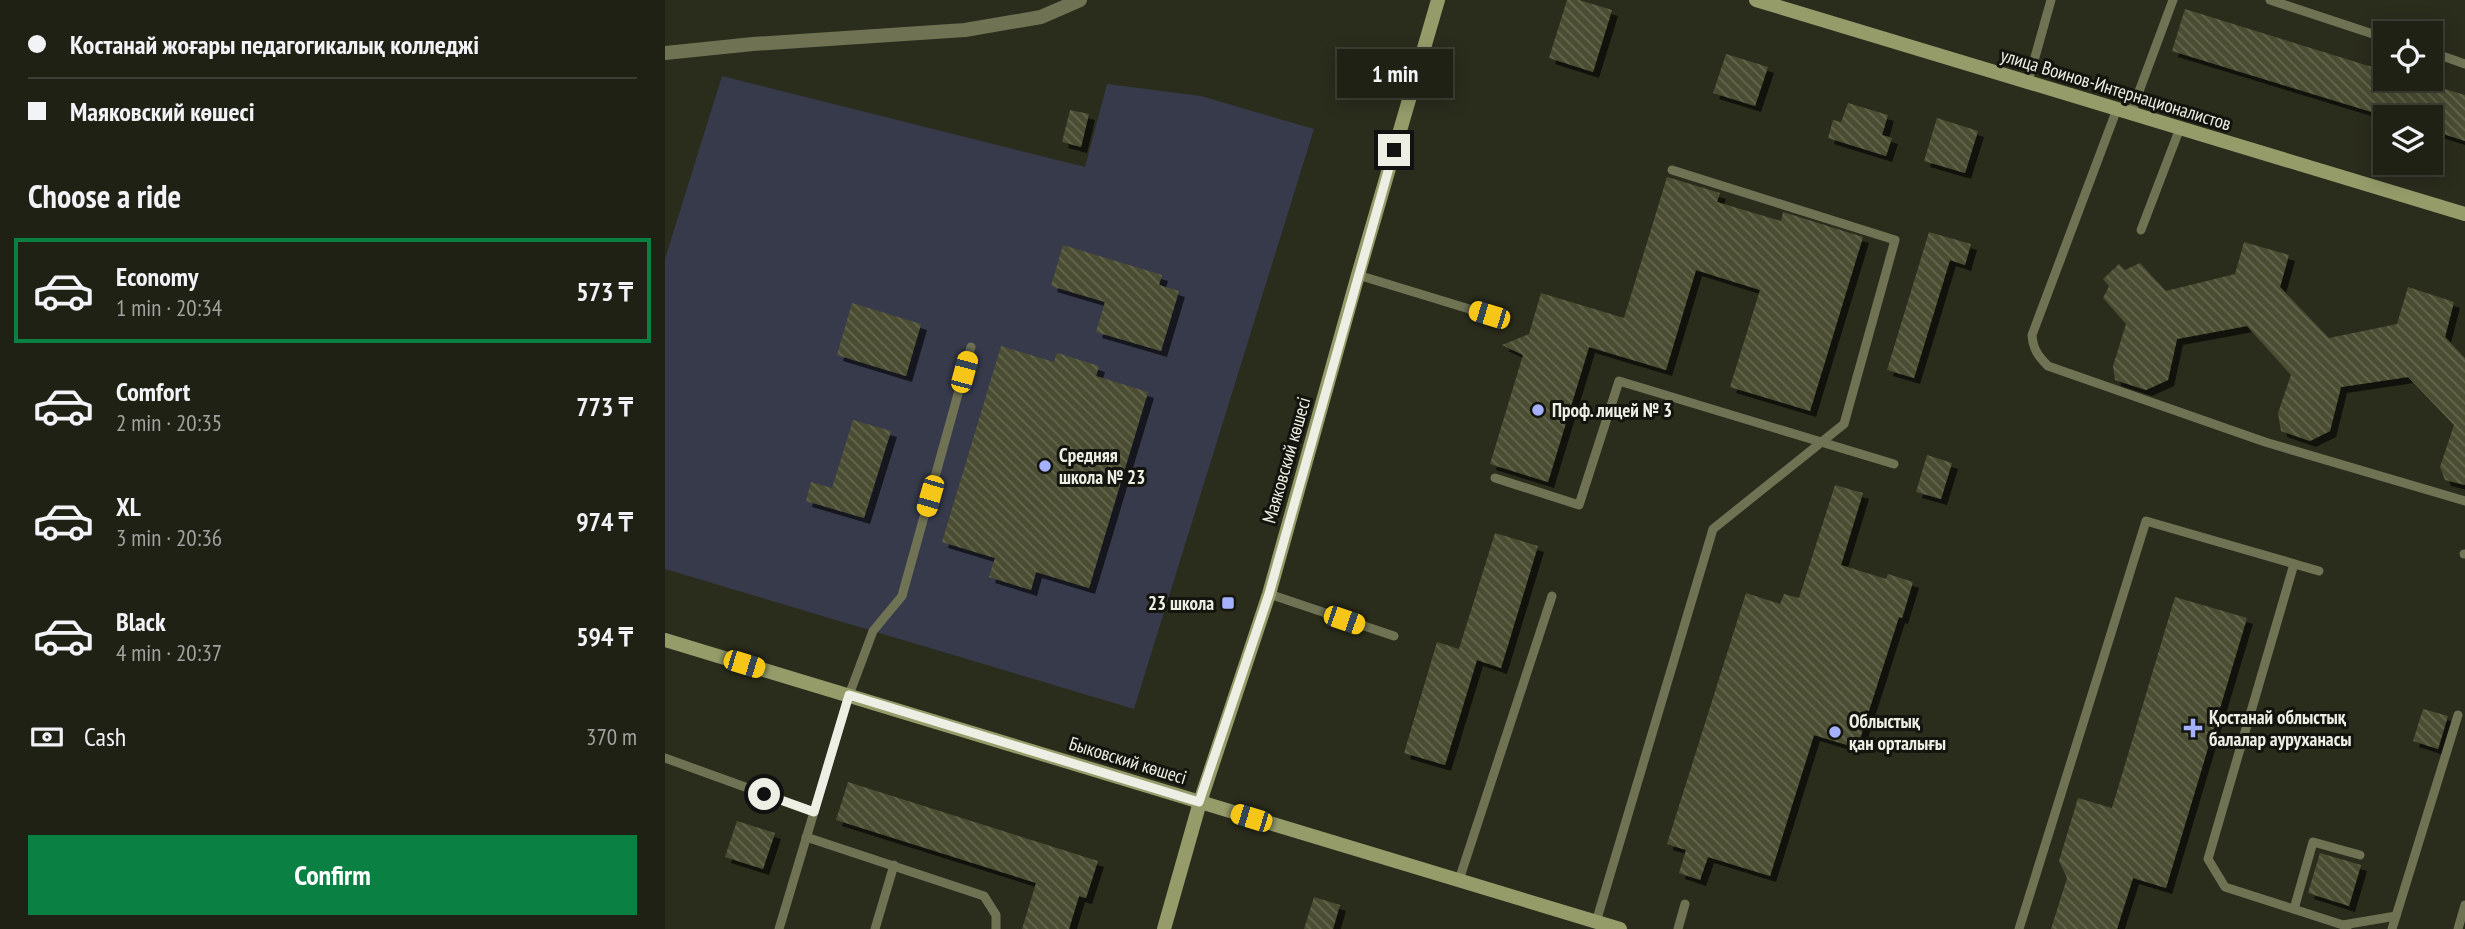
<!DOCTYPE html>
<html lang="en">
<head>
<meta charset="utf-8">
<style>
  :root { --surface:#202115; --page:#28291e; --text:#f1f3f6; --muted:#a2a3a0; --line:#3d3e34; --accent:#0b8043 }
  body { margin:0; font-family:"PT Sans Narrow",sans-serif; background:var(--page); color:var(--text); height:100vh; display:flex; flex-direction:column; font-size:26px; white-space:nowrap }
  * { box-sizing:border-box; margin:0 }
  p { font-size:23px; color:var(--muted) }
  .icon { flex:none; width:38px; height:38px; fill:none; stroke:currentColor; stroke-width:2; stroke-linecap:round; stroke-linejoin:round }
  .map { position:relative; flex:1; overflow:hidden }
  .side { display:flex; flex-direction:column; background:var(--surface); width:665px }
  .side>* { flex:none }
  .top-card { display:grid; align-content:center; height:154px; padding:0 28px; background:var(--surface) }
  .buttons { position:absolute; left:1708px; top:21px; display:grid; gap:14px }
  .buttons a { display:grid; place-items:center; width:70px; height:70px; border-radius:0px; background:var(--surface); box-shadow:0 4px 18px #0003,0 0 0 2px var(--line); font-size:35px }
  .end { position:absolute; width:32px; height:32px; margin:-16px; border:9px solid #edefe5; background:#111; box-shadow:0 0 0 4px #111 }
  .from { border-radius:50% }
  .bubble { position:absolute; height:49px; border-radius:0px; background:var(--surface); box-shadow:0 4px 18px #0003,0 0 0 2px var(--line); font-size:23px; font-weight:700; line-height:49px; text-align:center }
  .car { position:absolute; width:21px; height:42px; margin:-21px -10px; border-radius:9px; box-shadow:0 0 5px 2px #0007; background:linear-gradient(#f5c518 24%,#345 0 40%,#f5c518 0 76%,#345 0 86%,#f5c518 0) }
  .top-card b { display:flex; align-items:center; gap:24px; height:66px; font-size:26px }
  .top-card b+b { border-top:2px solid var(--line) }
  .top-card i { width:18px; height:18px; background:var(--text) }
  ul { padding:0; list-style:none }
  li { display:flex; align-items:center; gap:21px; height:105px; margin:0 14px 10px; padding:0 14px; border:4px solid transparent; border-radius:0px }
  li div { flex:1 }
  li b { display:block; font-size:26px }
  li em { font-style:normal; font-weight:700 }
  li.active { border-color:var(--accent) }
  li>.icon { width:63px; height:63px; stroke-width:1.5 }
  h2 { padding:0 28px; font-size:32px; line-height:84px }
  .pay { display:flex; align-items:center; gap:18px; height:77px; padding:0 28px; font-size:26px }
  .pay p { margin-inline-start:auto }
  .primary-button { display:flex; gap:14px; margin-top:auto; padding:14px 28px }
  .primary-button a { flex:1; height:80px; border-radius:0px; background:var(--accent); color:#fff; font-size:28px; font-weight:700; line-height:80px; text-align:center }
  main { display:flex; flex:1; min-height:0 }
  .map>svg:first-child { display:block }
  .grass { fill:#373a4b }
  .building { fill:url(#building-back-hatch); filter:url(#shadow) }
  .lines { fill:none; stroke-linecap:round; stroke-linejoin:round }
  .lane { stroke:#6f7354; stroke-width:9 }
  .street { stroke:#6f7354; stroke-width:14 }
  .secondary { stroke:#959c6a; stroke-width:14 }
  .route { stroke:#edefe5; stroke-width:9 }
  .poi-dot { fill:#a5b1fc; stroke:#13140d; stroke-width:2.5 }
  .labels { text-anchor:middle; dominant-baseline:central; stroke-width:6; stroke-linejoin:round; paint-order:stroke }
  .street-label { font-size:19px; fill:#edefe5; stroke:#13140d }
  .poi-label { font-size:19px; font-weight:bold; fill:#edefe5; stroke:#13140d; text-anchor:start }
</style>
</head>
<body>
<main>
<section class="side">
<div class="top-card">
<b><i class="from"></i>Костанай жоғары педагогикалық колледжі</b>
<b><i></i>Маяковский көшесі</b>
</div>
<h2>Choose a ride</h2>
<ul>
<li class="active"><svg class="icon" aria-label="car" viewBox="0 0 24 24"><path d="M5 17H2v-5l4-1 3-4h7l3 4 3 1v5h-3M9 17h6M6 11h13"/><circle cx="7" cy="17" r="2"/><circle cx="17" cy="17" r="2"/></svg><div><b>Economy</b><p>1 min · 20:34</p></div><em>573 ₸</em></li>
<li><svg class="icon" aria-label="car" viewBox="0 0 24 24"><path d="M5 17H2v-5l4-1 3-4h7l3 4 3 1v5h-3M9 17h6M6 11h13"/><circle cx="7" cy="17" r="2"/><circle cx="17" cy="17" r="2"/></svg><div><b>Comfort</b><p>2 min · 20:35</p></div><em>773 ₸</em></li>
<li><svg class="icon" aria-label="car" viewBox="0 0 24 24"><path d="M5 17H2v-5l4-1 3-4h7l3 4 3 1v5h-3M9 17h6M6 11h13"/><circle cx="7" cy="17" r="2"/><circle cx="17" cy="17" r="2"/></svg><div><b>XL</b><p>3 min · 20:36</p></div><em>974 ₸</em></li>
<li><svg class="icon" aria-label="car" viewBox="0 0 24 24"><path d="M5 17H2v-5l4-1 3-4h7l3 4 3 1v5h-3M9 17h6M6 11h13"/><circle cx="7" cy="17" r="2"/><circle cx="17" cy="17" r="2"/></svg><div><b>Black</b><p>4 min · 20:37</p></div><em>594 ₸</em></li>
</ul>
<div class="pay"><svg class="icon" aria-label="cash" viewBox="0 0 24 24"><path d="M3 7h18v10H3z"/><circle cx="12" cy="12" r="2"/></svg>Cash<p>370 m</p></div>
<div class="primary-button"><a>Confirm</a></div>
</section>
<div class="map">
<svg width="1800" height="929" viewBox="0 0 1800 929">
  <defs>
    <pattern id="building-back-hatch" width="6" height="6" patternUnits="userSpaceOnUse" patternTransform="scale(1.75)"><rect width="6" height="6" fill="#4b4e32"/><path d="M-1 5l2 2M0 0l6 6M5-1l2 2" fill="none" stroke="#656850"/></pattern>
    <filter id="shadow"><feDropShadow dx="6" dy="6" stdDeviation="0" flood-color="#0009"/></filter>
  </defs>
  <rect width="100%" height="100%" fill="#2a2c1c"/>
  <path class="grass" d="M57,76L420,167L442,84L536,96L649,129L469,709L0,569V259Z"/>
  <g class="building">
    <path d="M902,0H914L947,10L928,72L884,58Z"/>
    <path d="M1520,9L1720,71V79H1746L1800,95V141L1766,130V117H1723L1507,51Z"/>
    <path d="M1061,54L1103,67L1090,106L1048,93Z"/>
    <path d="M1183,103L1223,115L1217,135L1227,138L1221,156L1163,138L1168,120L1176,122Z"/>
    <path d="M405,110L424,114L416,147L397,142Z"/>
    <path d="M1272,118L1313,131L1300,173L1259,161Z"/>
    <path d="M1002,177L1055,193L1052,202L1116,221L1118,212L1198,237L1145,411L1065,387L1095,290L1031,270L1001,370L924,347L883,482L825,464L858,355L837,345L864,334L876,293L959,318Z"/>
    <path d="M1264,232L1306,244L1300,265L1285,260L1249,378L1222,370Z"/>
    <path d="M1579,242L1624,255L1615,287L1664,338L1732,324L1743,287L1789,302L1780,337L1800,358V485L1780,480L1775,467L1789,425L1743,377L1676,387L1665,431L1645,441L1616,431L1613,413L1626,375L1582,326L1512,339L1503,380L1481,390L1450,380L1448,366L1461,324L1438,298L1444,286L1438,279L1454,264L1460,270L1475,263L1501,291L1570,274Z"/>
    <path d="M398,245L497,275L494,285L514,291L496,351L431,332L440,302L386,286Z"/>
    <path d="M187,303L256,324L241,376L172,355Z"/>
    <path d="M336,346L389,362L392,353L434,366L431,376L483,392L424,588L371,572L366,590L324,577L330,558L277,542Z"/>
    <path d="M188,420L226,431L199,518L141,501L146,482L167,488Z"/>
    <path d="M1262,455L1287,463L1276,499L1251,492Z"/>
    <path d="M1170,485L1198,493L1176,565L1221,579L1223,574L1248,582L1237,618L1234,617L1192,748L1149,735L1105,876L1043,857L1035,880L1014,873L1021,850L1002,844L1081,593L1115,604L1119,594L1134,598Z"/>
    <path d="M830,533L873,546L836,668L812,660L780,765L739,753L772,642L794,649Z"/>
    <path d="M1510,597L1582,618L1501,888L1468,878L1452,929H1386L1402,878L1394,861L1413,798L1447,808Z"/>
    <path d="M1758,709L1783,716L1773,749L1748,741Z"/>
    <path d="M183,782L433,861L421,898L414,896L404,929H357L371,883L171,820Z"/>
    <path d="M72,821L110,833L98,869L60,857Z"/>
    <path d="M1655,853L1696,865L1684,906L1643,893Z"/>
    <path d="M649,897L675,905L668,929H639Z"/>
  </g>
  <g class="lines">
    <g class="lane">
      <path d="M1605,0L1720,38"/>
      <path d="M1766,52L1800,64"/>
      <path d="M1363,82L1386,0"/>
      <path d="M1452,109L1367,335C1368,349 1373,356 1383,366L1600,442L1800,501"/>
      <path d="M1466,113L1508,0"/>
      <path d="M1476,230L1515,128"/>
      <path d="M693,275L824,315"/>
      <path d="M830,478L914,505L954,381L1229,464"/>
      <path d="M1799,554H1800"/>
      <path d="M1629,564L1543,859L1560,887L1678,925L1682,929"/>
      <path d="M604,594L729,636"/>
      <path d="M0,758L149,812"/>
      <path d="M141,837L319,896L331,915V929"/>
      <path d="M794,880L887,596"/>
      <path d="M1629,909L1648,842L1695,855"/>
      <path d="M931,922L1048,529L1179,424L1230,240L1007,170"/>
      <path d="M1678,925L1731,916"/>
      <path d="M114,929L184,695L208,631L237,596L306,347"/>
      <path d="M210,929L229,865"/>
      <path d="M1013,929L1020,904"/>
      <path d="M1354,929L1481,521L1654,571"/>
      <path d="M1727,929L1793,715"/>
      <path d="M1793,929L1800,905"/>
    </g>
    <path class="street" d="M0,53L88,44L300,30L376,17L415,0"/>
    <g class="secondary">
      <path d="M1091,0L1800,214"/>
      <path d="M0,640L955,929"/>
      <path d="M499,929L535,802L604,594L693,275L773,0"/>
    </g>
  </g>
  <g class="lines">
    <path class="route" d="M99,794L149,812L184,695L534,802L604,594L729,150"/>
  </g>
  <g class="poi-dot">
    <circle cx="873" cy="410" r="7"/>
    <circle cx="380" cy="466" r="7"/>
    <rect x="556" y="596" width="14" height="14" rx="3.5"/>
    <path d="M1524.5 717.5h7v7h7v7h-7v7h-7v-7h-7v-7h7z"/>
    <circle cx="1170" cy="732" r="7"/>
  </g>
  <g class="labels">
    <g class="street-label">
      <text transform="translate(1451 89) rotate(17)">улица Воинов-Интернационалистов</text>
      <text transform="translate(621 460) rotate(-74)">Маяковский көшесі</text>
      <text transform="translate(463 760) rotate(17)">Быковский көшесі</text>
    </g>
    <g class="poi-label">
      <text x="887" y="410">Проф. лицей № 3</text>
      <text x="394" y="455">Средняя<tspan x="394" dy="22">школа № 23</tspan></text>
      <text x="549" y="603" text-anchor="end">23 школа</text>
      <text x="1544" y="717">Қостанай облыстық<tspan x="1544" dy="22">балалар ауруханасы</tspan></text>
      <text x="1184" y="721">Облыстық<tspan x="1184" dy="22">қан орталығы</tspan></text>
    </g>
  </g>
</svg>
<div class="buttons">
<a><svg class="icon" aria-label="locate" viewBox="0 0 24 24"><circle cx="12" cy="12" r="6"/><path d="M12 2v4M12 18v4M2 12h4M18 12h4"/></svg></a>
<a><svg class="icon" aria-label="layers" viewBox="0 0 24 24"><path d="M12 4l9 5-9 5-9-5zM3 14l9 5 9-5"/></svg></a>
</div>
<i class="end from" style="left:99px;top:794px"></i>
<i class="end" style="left:729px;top:150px"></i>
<div class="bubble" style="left:672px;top:49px;width:116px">1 min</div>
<i class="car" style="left:824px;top:315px;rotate:287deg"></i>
<i class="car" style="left:299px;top:372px;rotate:15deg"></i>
<i class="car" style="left:265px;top:496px;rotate:196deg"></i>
<i class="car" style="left:679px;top:620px;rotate:109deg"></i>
<i class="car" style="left:79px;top:664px;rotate:107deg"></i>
<i class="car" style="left:586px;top:818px;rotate:287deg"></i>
</div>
</main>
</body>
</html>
